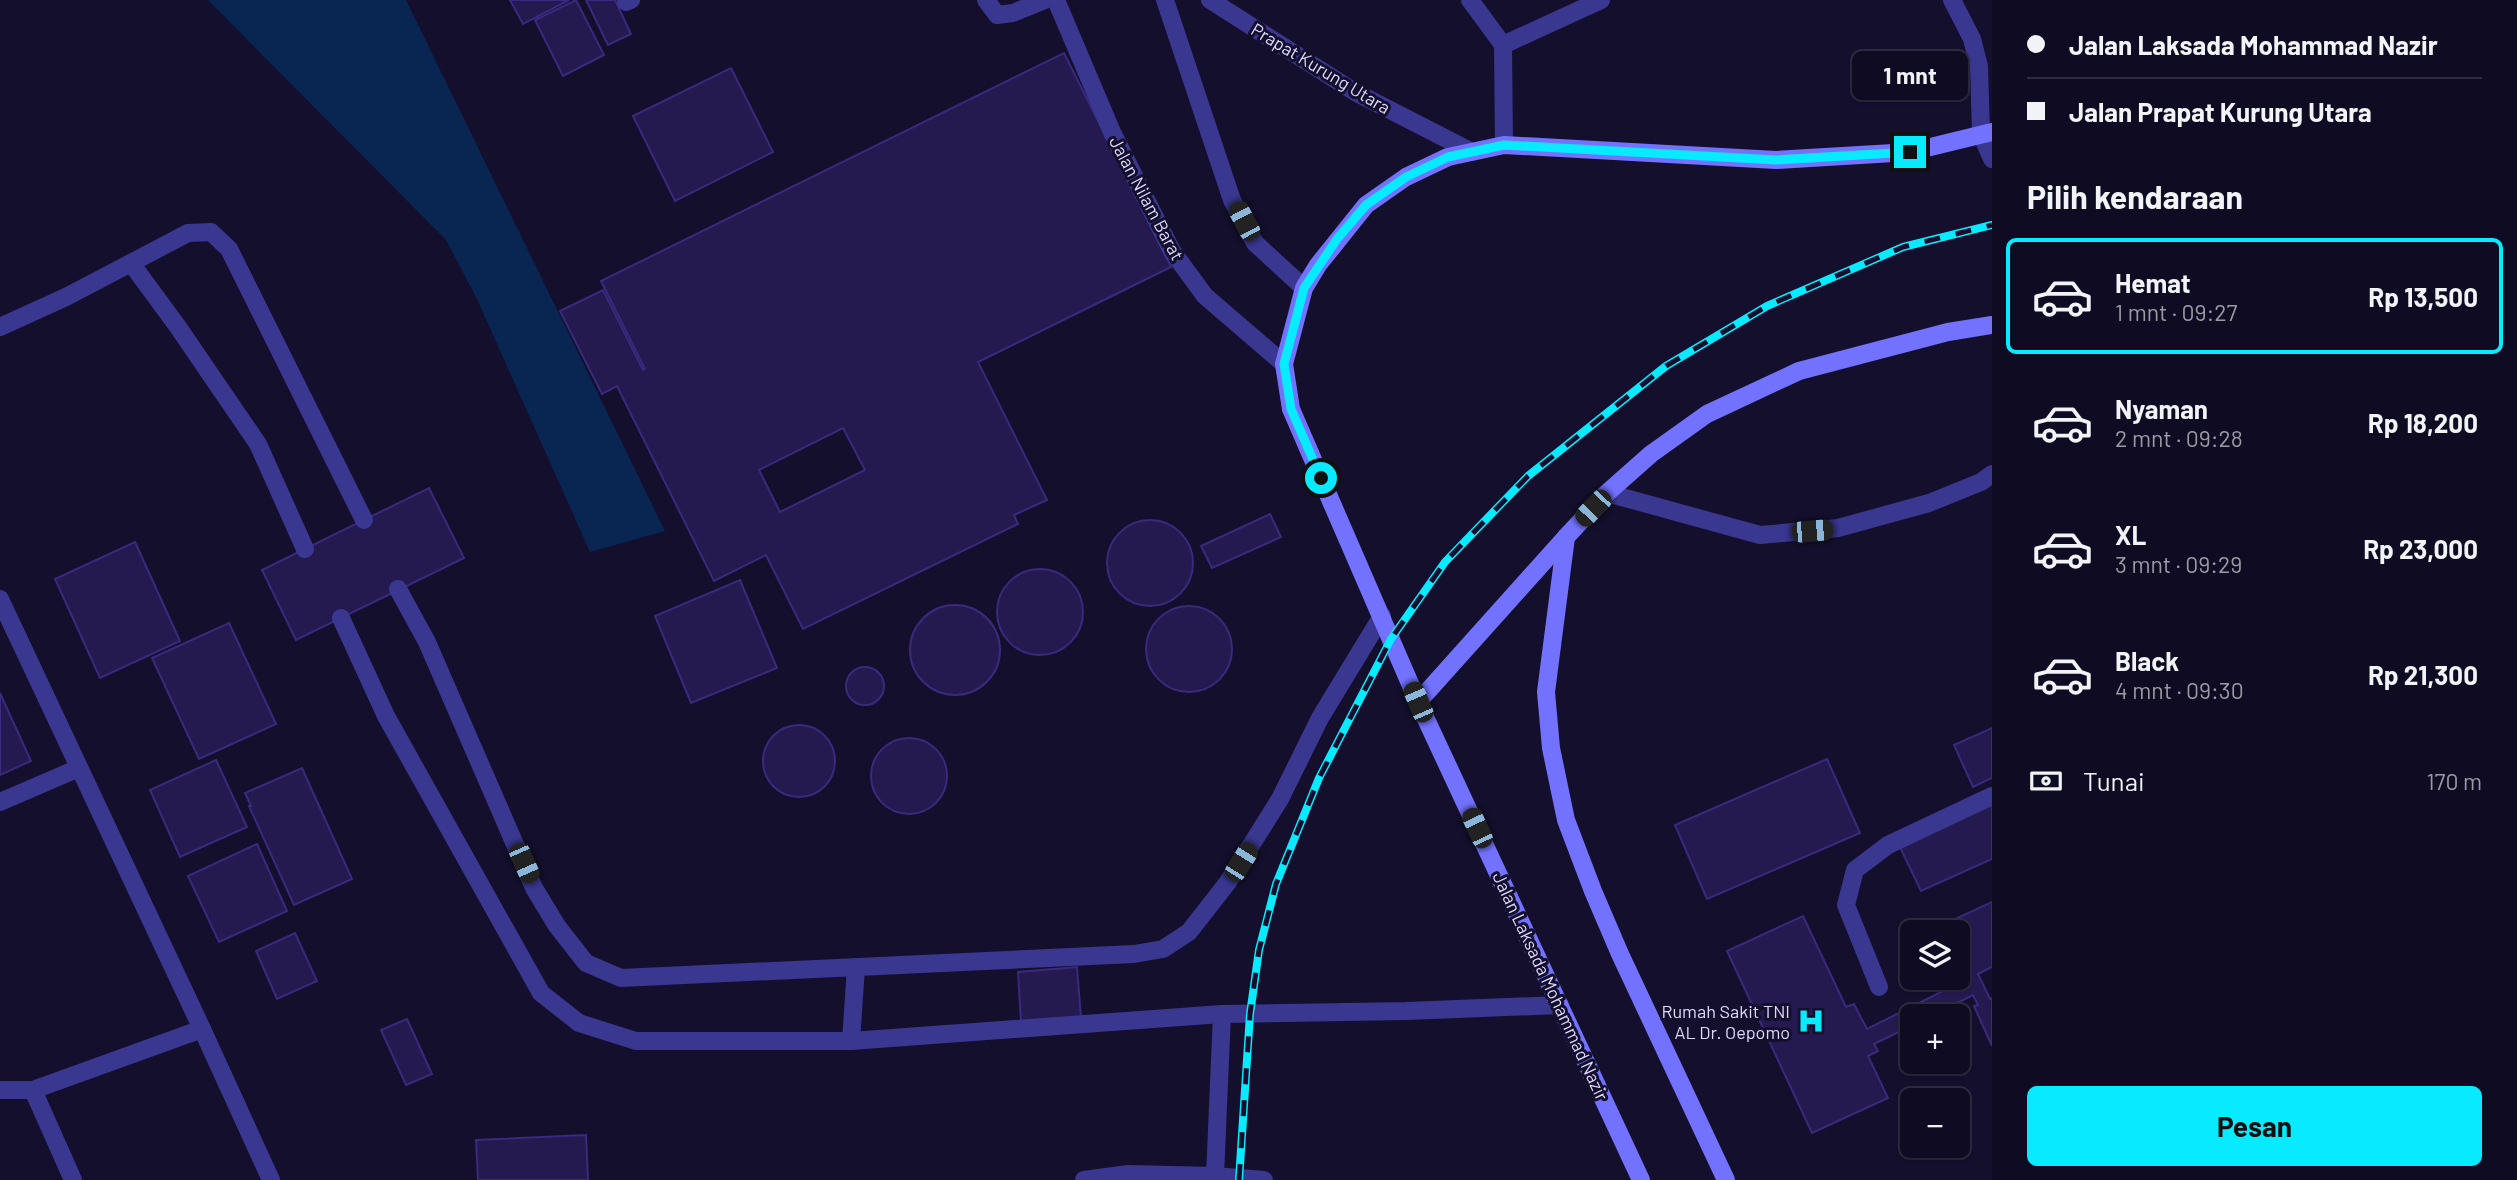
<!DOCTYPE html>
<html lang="id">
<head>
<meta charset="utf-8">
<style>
  :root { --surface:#0f0b22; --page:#18142a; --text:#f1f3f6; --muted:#9b9ba5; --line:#2f2b40; --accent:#07eaff }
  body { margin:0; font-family:Barlow,sans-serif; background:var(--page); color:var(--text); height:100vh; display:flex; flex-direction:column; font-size:26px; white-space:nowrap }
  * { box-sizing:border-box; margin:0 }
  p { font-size:23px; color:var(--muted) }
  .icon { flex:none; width:38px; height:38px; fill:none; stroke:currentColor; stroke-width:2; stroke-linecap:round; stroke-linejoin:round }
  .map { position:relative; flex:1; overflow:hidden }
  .panel { display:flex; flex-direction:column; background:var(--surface); width:525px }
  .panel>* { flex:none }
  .top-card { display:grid; align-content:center; height:154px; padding:0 35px; background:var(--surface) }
  .buttons { position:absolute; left:1900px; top:920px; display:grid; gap:14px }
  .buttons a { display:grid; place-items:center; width:70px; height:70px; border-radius:10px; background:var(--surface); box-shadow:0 2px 5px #0004,0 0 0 2px var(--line); font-size:35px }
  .end { position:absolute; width:32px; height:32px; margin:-16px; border:9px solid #07eaff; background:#111; box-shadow:0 0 0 4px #111 }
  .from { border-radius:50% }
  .bubble { position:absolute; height:49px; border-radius:10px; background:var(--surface); box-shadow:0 2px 5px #0004,0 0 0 2px var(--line); font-size:23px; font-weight:700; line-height:49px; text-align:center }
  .car { position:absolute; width:21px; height:42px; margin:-21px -10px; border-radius:9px; box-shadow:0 0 5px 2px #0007; background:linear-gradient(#222 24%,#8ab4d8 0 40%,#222 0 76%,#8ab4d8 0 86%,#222 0) }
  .top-card b { display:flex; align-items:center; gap:24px; height:66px; font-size:26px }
  .top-card b+b { border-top:2px solid var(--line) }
  .top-card i { width:18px; height:18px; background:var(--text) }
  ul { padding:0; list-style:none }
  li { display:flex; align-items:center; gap:21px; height:116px; margin:0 14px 10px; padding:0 21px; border:4px solid transparent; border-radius:10px }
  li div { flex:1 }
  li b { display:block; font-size:26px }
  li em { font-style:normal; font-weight:700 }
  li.on { border-color:var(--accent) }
  li>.icon { width:63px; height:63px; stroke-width:1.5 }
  h2 { padding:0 35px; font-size:32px; line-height:84px }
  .pay { display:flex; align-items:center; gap:18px; height:77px; padding:0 35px; font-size:26px }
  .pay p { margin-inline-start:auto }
  .action { display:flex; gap:14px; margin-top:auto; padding:14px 35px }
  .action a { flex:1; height:80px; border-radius:10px; background:var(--accent); color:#111; font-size:28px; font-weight:700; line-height:80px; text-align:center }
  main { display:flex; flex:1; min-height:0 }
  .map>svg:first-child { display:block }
  .water { fill:#092552 }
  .building { fill:#241a4f; stroke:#392a7d; stroke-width:2; fill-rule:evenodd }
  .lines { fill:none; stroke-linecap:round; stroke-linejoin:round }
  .lane { stroke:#39378f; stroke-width:18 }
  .street { stroke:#39378f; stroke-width:18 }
  .secondary { stroke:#7372ff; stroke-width:18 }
  .rail-casing { stroke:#07eaff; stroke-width:8 }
  .rail { stroke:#140f2d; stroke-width:5; stroke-dasharray:16; stroke-linecap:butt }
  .route { stroke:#07eaff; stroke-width:9 }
  .labels { text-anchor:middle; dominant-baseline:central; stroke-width:6; stroke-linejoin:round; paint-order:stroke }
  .street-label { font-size:18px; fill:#dfdbff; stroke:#140f2d }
  .poi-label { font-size:18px; fill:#dfdbff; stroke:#140f2d; text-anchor:end }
</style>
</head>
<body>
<main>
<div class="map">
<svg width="1992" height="1180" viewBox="0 0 1992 1180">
  <rect width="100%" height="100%" fill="#140f2d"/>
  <path class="water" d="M208,0H406L665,531L590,552L477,299L446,240Z"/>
  <g class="building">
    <path d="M510,0H569L523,24Z"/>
    <path d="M576,0L604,55L563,76L535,20Z"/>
    <path d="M586,0H615L631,34L608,45Z"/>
    <path d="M1064,53L1171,267L978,362L1047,500L1014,515L1018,524L803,629L766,555L714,581L617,386L602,394L560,311L603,290L643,370L645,369L601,281ZM843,428L865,470L780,512L759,470Z"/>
    <path d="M731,68L773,152L675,201L633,116Z"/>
    <path d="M429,488L464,558L296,640L262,570Z"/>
    <path d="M1270,514L1281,537L1212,568L1201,546Z"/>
    <circle cx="1150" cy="563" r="43"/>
    <path d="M135,542L180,641L100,678L55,579Z"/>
    <circle cx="1040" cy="612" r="43"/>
    <path d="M740,580L777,668L691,703L655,616Z"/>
    <circle cx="955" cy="650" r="45"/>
    <circle cx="1189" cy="649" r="43"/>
    <path d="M229,623L276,724L199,759L152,658Z"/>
    <circle cx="865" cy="686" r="19"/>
    <path d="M0,693L31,761L0,775Z"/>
    <circle cx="799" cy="761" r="36"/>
    <path d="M1992,728V778L1973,787L1954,745Z"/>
    <circle cx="909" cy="776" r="38"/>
    <path d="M1827,759L1860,833L1707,899L1675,825Z"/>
    <path d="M216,760L247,827L180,857L150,790Z"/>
    <path d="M302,768L352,879L294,905L249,806H251L245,793Z"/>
    <path d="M1992,803V859L1921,891L1899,845Z"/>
    <path d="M257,844L287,911L219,942L188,876Z"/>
    <path d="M1992,902V967L1978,974L1990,999L1992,998V1046L1974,1006L1978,1005L1973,995L1929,1017H1913V1025L1874,1044L1878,1051L1868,1056L1888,1098L1812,1133L1727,951L1803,916L1846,1007L1854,1004L1867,1029L1965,980L1958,965V933H1944L1940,926Z"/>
    <path d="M295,933L317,981L277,999L256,951Z"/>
    <path d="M1077,967L1081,1018L1021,1022L1018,972Z"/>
    <path d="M407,1019L432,1074L406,1085L381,1030Z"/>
    <path d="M586,1135L588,1180H478L476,1140Z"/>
  </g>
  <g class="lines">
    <g class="lane">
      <path d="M986,0L997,15L1013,13L1045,0"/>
      <path d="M1056,0L1112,132L1172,251L1205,296L1284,364"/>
      <path d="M1165,0L1232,200L1255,243L1304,288"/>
      <path d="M1210,0L1355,92L1472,152"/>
      <path d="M1470,0L1503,45L1504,145"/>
      <path d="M1952,0L1972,39L1979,66L1981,134"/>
      <path d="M626,2L631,0"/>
      <path d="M1503,45L1601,0"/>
      <path d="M131,263L178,327L258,444L305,549"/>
      <path d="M0,327L66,297L188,233L211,232L229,249L364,520"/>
      <path d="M1607,493L1760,535L1838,528L1929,503L1981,482L1992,474"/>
      <path d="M398,589L427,642L534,888L557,926L586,963L621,978L1134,954L1163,949L1189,932L1228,882L1280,799L1320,718L1382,616"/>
      <path d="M0,599L202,1029L271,1180"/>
      <path d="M341,618L386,716L541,993L579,1023L636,1041H851L1222,1014L1406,1011L1560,1005"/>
      <path d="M0,802L79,768"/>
      <path d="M1879,987L1846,905L1855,870L1888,845L1992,796"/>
      <path d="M851,1041L856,967"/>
      <path d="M0,1090H33L202,1029"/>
      <path d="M33,1090L73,1180"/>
      <path d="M1215,1176L1264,1180"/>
      <path d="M1084,1180L1128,1174L1215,1176L1222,1014"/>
    </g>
    <path class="street" d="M1981,134L1992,159"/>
    <g class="secondary">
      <path d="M1418,702L1566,537"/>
      <path d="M1641,1180L1418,702L1291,409L1284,364L1304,288L1318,265L1366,205L1406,177L1448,157L1504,145L1776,160L1910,152L1992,132"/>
      <path d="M1726,1180L1620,954L1593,891L1566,820L1551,748L1546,692L1566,537L1607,493L1651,454L1707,414L1799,371L1948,332L1992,325"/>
    </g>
    <g class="rail-casing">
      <path id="rail" d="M1239,1180L1250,1014L1259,950L1276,884L1319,778L1391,639L1445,562L1528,476L1666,366L1767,306L1903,247L1992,225"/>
    </g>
    <use href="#rail" class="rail"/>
  </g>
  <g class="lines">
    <path class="route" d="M1321,478L1291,409L1284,364L1304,288L1337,239L1366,205L1406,177L1448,157L1504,145L1776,160L1910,152"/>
  </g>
  <defs>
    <g id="hospital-bare" transform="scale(2.1)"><path d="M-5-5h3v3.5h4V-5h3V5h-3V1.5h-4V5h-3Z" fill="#07eaff" stroke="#140f2d" stroke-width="2.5" paint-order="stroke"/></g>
  </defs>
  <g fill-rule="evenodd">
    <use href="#hospital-bare" x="1811" y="1021"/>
  </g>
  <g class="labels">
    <g class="street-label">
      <text transform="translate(1321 68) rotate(31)">Prapat Kurung Utara</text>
      <text transform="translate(1147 198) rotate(62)">Jalan Nilam Barat</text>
      <text transform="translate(1551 986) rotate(65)">Jalan Laksada Mohammad Nazir</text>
    </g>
    <g class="poi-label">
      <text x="1790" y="1011">Rumah Sakit TNI<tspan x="1790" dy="21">AL Dr. Oepomo</tspan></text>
    </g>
  </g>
</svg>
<div class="buttons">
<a><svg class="icon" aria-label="layers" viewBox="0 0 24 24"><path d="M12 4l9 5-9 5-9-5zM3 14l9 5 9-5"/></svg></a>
<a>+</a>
<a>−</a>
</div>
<i class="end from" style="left:1321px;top:478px"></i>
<i class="end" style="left:1910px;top:152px"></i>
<div class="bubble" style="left:1852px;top:51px;width:116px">1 mnt</div>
<i class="car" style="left:1244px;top:221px;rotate:332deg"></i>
<i class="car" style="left:1593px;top:508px;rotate:224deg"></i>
<i class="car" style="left:1812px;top:531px;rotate:85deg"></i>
<i class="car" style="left:1418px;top:702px;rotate:337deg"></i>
<i class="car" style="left:1477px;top:828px;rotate:335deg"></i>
<i class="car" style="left:1241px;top:862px;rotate:32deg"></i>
<i class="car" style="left:524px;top:863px;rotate:156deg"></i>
</div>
<section class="panel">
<div class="top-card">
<b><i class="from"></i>Jalan Laksada Mohammad Nazir</b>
<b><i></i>Jalan Prapat Kurung Utara</b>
</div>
<h2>Pilih kendaraan</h2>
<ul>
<li class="on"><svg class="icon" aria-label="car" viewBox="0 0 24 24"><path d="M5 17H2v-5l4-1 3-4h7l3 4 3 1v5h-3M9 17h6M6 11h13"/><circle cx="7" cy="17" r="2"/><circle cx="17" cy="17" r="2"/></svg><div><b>Hemat</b><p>1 mnt · 09:27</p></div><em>Rp 13,500</em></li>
<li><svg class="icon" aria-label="car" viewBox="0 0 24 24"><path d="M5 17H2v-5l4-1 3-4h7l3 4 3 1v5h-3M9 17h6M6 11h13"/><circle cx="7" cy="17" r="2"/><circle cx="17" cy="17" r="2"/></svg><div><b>Nyaman</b><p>2 mnt · 09:28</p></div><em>Rp 18,200</em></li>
<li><svg class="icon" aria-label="car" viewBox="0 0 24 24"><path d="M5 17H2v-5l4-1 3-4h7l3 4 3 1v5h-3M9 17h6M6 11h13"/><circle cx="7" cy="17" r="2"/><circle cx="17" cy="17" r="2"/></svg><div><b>XL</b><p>3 mnt · 09:29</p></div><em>Rp 23,000</em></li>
<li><svg class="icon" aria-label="car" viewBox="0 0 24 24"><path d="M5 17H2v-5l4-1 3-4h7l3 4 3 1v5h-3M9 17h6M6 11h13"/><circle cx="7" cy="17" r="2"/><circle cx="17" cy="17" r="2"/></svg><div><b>Black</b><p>4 mnt · 09:30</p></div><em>Rp 21,300</em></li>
</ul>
<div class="pay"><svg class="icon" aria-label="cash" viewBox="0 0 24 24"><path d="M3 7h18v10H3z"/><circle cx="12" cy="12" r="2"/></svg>Tunai<p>170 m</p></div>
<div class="action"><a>Pesan</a></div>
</section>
</main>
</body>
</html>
